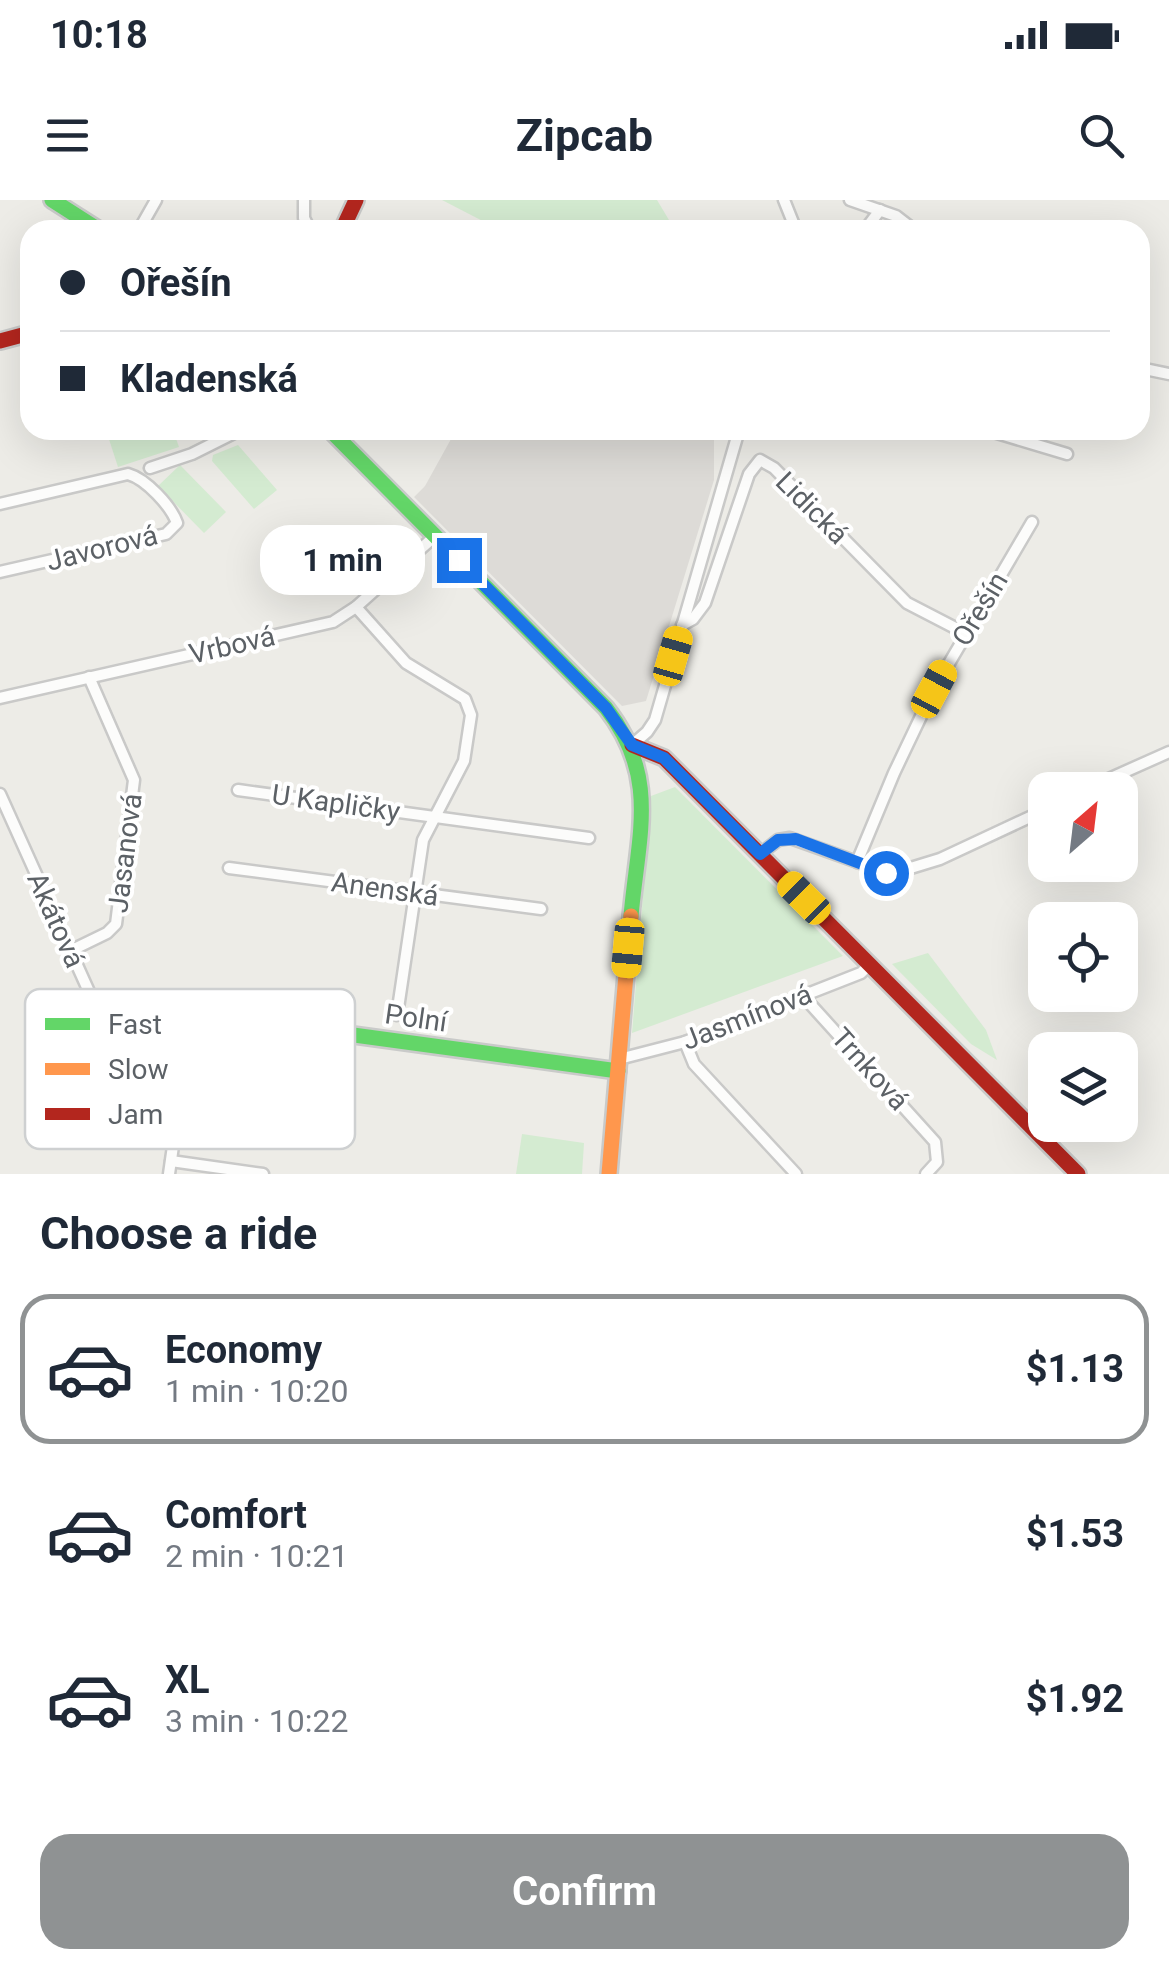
<!DOCTYPE html>
<html lang="en">
<head>
<meta charset="utf-8">
<style>
  :root { --surface:#fff; --page:#f2f2f3; --text:#1f2937; --muted:#747a83; --line:#e0e1e3; --accent:#8f9293 }
  body { margin:0; font-family:Roboto,sans-serif; background:var(--page); color:var(--text); height:100vh; display:flex; flex-direction:column; font-size:38px; white-space:nowrap }
  * { box-sizing:border-box; margin:0 }
  p { font-size:32px; color:var(--muted) }
  .icon { flex:none; width:55px; height:55px; fill:none; stroke:currentColor; stroke-width:2; stroke-linecap:round; stroke-linejoin:round }
  .map { position:relative; height:974px; overflow:hidden }
  .details { display:flex; flex-direction:column; background:var(--surface); flex:1 }
  .details>* { flex:none }
  .hud { position:absolute; left:20px; top:20px; width:1130px; height:220px; border-radius:30px; box-shadow:0 10px 40px #0002; display:grid; align-content:center; height:220px; padding:0 40px; background:var(--surface) }
  .needle { width:65px; rotate:28deg }
  .tools { position:absolute; left:1028px; top:572px; display:grid; gap:20px }
  .tools a { display:grid; place-items:center; width:110px; height:110px; border-radius:20px; background:var(--surface); box-shadow:0 10px 40px #0002; font-size:50px }
  .end { position:absolute; width:45px; height:45px; margin:-22px; border:12px solid #1a73e8; background:#fff; box-shadow:0 0 0 5px #fff }
  .from { border-radius:50% }
  .bubble { position:absolute; height:70px; border-radius:30px; background:var(--surface); box-shadow:0 10px 40px #0002; font-size:32px; font-weight:700; line-height:70px; text-align:center }
  .car { position:absolute; width:30px; height:60px; margin:-30px -15px; border-radius:12px; box-shadow:0 0 8px 2px #0007; background:linear-gradient(#f5c518 24%,#345 0 40%,#f5c518 0 76%,#345 0 86%,#f5c518 0) }
  .hud b { display:flex; align-items:center; gap:35px; height:95px; font-size:38px }
  .hud b+b { border-top:2px solid var(--line) }
  .hud i { width:25px; height:25px; background:var(--text) }
  ul { padding:0; list-style:none }
  li { display:flex; align-items:center; gap:30px; height:150px; margin:0 20px 15px; padding:0 20px; border:5px solid transparent; border-radius:30px }
  li div { flex:1 }
  li b { display:block; font-size:38px }
  li em { font-style:normal; font-weight:700 }
  li.current { border-color:var(--accent) }
  li>.icon { width:90px; height:90px; stroke-width:1.5 }
  h2 { padding:0 40px; font-size:45px; line-height:120px }
  .action { display:flex; gap:20px; margin-top:auto; padding:20px 40px }
  .action a { flex:1; height:115px; border-radius:30px; background:var(--accent); color:#fff; font-size:40px; font-weight:700; line-height:115px; text-align:center }
  .status { display:flex; justify-content:space-between; align-items:center; height:70px; padding:0 50px; background:var(--surface); direction:ltr }
  .status svg { height:28px; fill:currentColor }
  header { display:flex; justify-content:space-between; align-items:center; height:130px; padding:0 40px; background:var(--surface); font-size:45px; font-weight:700 }
  .map>svg:first-child { display:block }
  .industrial { fill:#dddbd7 }
  .green { fill:#d4ebd1 }
  .lines { fill:none; stroke-linecap:round; stroke-linejoin:round }
  .street-casing { stroke:#c9c9c8; stroke-width:15 }
  .fast-casing { stroke:#c9cac9; stroke-width:20 }
  .slow-casing { stroke:#c9cac9; stroke-width:20 }
  .jam-casing { stroke:#c9cac9; stroke-width:20 }
  .street { stroke:#fcfcfb; stroke-width:10 }
  .fast { stroke:#63d668; stroke-width:15 }
  .slow { stroke:#ff974d; stroke-width:15 }
  .jam { stroke:#b3261e; stroke-width:15 }
  .route { stroke:#1a73e8; stroke-width:12 }
  .labels { text-anchor:middle; dominant-baseline:central; stroke-width:8; stroke-linejoin:round; paint-order:stroke }
  .street-label { font-size:28px; fill:#5c6166; stroke:#fff }
  .key { fill:#fff; stroke:#ced0d1; stroke-width:2.5 }
  .key-label { font-size:28px; fill:#5c6166 }
</style>
</head>
<body>
<div class="status"><b>10:18</b><svg viewBox="0 0 49 12"><path d="M0 12V9h3v3zM5 12V6h3v6zM10 12V3h3v9zM15 12V0h3v12zM26 1h20v11H26zM47 4h2v5h-2z"/></svg></div>
<header><svg class="icon" aria-label="menu" viewBox="0 0 24 24"><path d="M4 6h16M4 12h16M4 18h16"/></svg>Zipcab<svg class="icon" aria-label="search" viewBox="0 0 24 24"><circle cx="10" cy="10" r="6"/><path d="M15 15l6 6"/></svg></header>
<div class="map">
<svg width="1169" height="974" viewBox="0 0 1169 974">
  <rect width="100%" height="100%" fill="#edece7"/>
  <path class="industrial" d="M456,230H714V280L646,501L622,506L414,297L425,286Z"/>
  <g class="green">
    <path d="M442,0H657L675,30H500Z"/>
    <path d="M106,230H173L179,247L118,267Z"/>
    <path d="M238,245L277,290L254,309L212,261L213,255Z"/>
    <path d="M180,265L226,312L204,333L158,286Z"/>
    <path d="M675,587L843,756L632,833L651,596Z"/>
    <path d="M928,753L986,830L997,860L971,844L892,764Z"/>
    <path d="M522,934L584,943L582,974H516Z"/>
  </g>
  <g class="lines">
    <g class="street-casing">
      <g id="street">
        <path d="M304,0V18L310,30"/>
        <path d="M784,0L796,30"/>
        <path d="M850,0L896,16L914,30"/>
        <path d="M139,30L156,0"/>
        <path d="M865,30L880,10"/>
        <path d="M1140,168L1169,174"/>
        <path d="M987,230L1067,254"/>
        <path d="M150,268L192,254L240,230"/>
        <path d="M0,304L128,274C146,279 171,306 177,323L166,334L0,372"/>
        <path d="M356,407L406,463L465,499L471,515L464,561L423,640L397,815"/>
        <path d="M682,425L693,419L705,403L749,274L760,260L774,268L907,403L965,433"/>
        <path d="M0,498L333,422L356,407L435,336"/>
        <path d="M632,545L647,532L655,520L739,230"/>
        <path d="M238,590L589,638"/>
        <path d="M1084,590L1169,552"/>
        <path d="M0,594L113,845"/>
        <path d="M760,654L778,640L790,638L891,674L940,659L1045,610"/>
        <path d="M857,662L894,573L934,489L1032,322"/>
        <path d="M229,668L541,709"/>
        <path d="M70,751L107,733L116,724L134,580L89,477"/>
        <path d="M803,796L935,942L937,962L926,974"/>
        <path d="M685,842L694,864L796,974"/>
        <path d="M619,859L685,842L861,773L870,764"/>
        <path d="M171,961L263,974"/>
        <path d="M169,974L192,813"/>
      </g>
    </g>
    <g class="fast-casing">
      <g id="fast">
        <path d="M52,0L99,30"/>
        <path d="M330,230L606,508C660,577 638,635 631,716"/>
        <path d="M50,893C94,858 135,823 192,813L618,871"/>
      </g>
    </g>
    <g class="slow-casing">
      <path id="slow" d="M609,974L631,716"/>
    </g>
    <g class="jam-casing">
      <g id="jam">
        <path d="M342,30L356,0"/>
        <path d="M0,141L30,133"/>
        <path d="M632,545L664,558L1078,974"/>
      </g>
    </g>
    <use href="#street" class="street"/>
    <use href="#fast" class="fast"/>
    <use href="#slow" class="slow"/>
    <use href="#jam" class="jam"/>
  </g>
  <g class="lines">
    <path class="route" d="M459,360L606,508L632,545L664,558L760,654L778,640L796,639L886,673"/>
  </g>
  <g class="labels">
    <g class="street-label">
      <text transform="translate(812 308) rotate(45)">Lidická</text>
      <text transform="translate(102 348) rotate(-14)">Javorová</text>
      <text transform="translate(980 409) rotate(-59)">Ořešín</text>
      <text transform="translate(232 445) rotate(-13)">Vrbová</text>
      <text transform="translate(336 603) rotate(8)">U Kapličky</text>
      <text transform="translate(125 653) rotate(-83)">Jasanová</text>
      <text transform="translate(385 689) rotate(8)">Anenská</text>
      <text transform="translate(56 720) rotate(66)">Akátová</text>
      <text transform="translate(747 817) rotate(-21)">Jasmínová</text>
      <text transform="translate(416 818) rotate(8)">Polní</text>
      <text transform="translate(870 869) rotate(48)">Trnková</text>
    </g>
  </g>
  <rect x="25" y="789" width="330" height="160" rx="15" class="key"/>
  <rect x="45" y="818" width="45" height="12" fill="#63d668"/>
  <rect x="45" y="863" width="45" height="12" fill="#ff974d"/>
  <rect x="45" y="908" width="45" height="12" fill="#b3261e"/>
  <g class="key-label">
    <text x="108" y="834">Fast</text>
    <text x="108" y="879">Slow</text>
    <text x="108" y="924">Jam</text>
  </g>
</svg>
<div class="tools">
<a><svg class="needle" viewBox="-14 -14 28 28"><path d="M0-13l5 13h-10z" fill="#e53935"/><path d="M0 13l5-13h-10z" fill="#747a83"/></svg></a>
<a><svg class="icon" aria-label="locate" viewBox="0 0 24 24"><circle cx="12" cy="12" r="6"/><path d="M12 2v4M12 18v4M2 12h4M18 12h4"/></svg></a>
<a><svg class="icon" aria-label="layers" viewBox="0 0 24 24"><path d="M12 4l9 5-9 5-9-5zM3 14l9 5 9-5"/></svg></a>
</div>
<i class="end from" style="left:886px;top:673px"></i>
<i class="end" style="left:459px;top:360px"></i>
<div class="bubble" style="left:260px;top:325px;width:165px">1 min</div>
<i class="car" style="left:673px;top:456px;rotate:16deg"></i>
<i class="car" style="left:934px;top:489px;rotate:28deg"></i>
<i class="car" style="left:804px;top:698px;rotate:315deg"></i>
<i class="car" style="left:628px;top:748px;rotate:185deg"></i>
<div class="hud">
<b><i class="from"></i>Ořešín</b>
<b><i></i>Kladenská</b>
</div>
</div>
<section class="details">
<h2>Choose a ride</h2>
<ul>
<li class="current"><svg class="icon" aria-label="car" viewBox="0 0 24 24"><path d="M5 17H2v-5l4-1 3-4h7l3 4 3 1v5h-3M9 17h6M6 11h13"/><circle cx="7" cy="17" r="2"/><circle cx="17" cy="17" r="2"/></svg><div><b>Economy</b><p>1 min · 10:20</p></div><em>$1.13</em></li>
<li><svg class="icon" aria-label="car" viewBox="0 0 24 24"><path d="M5 17H2v-5l4-1 3-4h7l3 4 3 1v5h-3M9 17h6M6 11h13"/><circle cx="7" cy="17" r="2"/><circle cx="17" cy="17" r="2"/></svg><div><b>Comfort</b><p>2 min · 10:21</p></div><em>$1.53</em></li>
<li><svg class="icon" aria-label="car" viewBox="0 0 24 24"><path d="M5 17H2v-5l4-1 3-4h7l3 4 3 1v5h-3M9 17h6M6 11h13"/><circle cx="7" cy="17" r="2"/><circle cx="17" cy="17" r="2"/></svg><div><b>XL</b><p>3 min · 10:22</p></div><em>$1.92</em></li>
</ul>
<div class="action"><a>Confirm</a></div>
</section>
</body>
</html>
